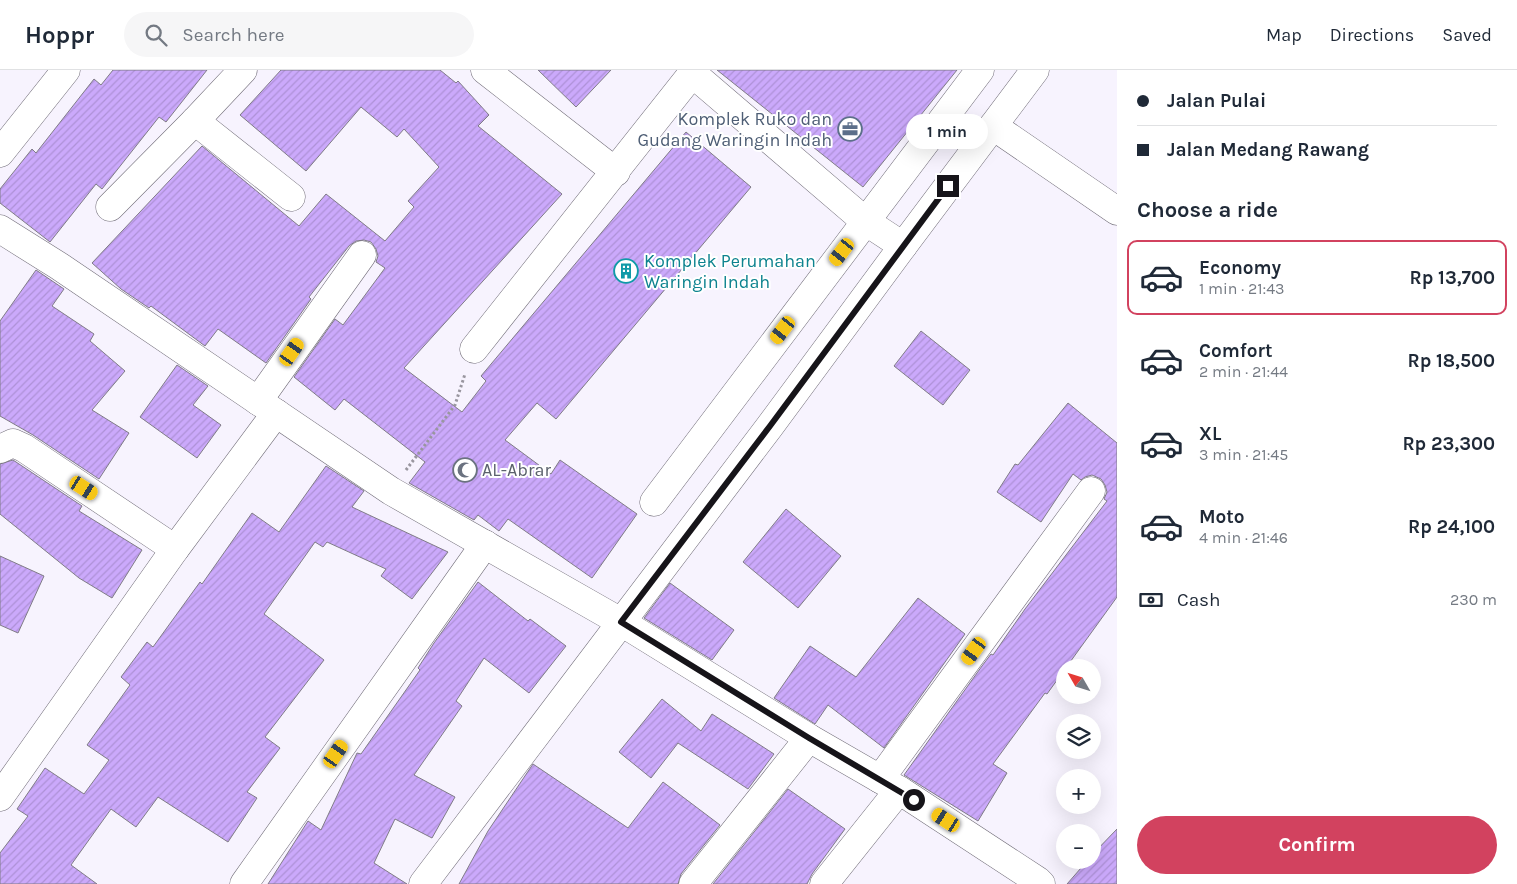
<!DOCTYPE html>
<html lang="en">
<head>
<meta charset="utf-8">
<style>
  :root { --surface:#fff; --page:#f6f6f7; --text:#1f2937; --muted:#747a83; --line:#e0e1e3; --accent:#d2425f }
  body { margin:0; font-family:Karla,sans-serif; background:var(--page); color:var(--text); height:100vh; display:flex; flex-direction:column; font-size:19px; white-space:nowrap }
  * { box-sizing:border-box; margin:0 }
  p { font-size:16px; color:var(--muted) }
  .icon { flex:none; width:28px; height:28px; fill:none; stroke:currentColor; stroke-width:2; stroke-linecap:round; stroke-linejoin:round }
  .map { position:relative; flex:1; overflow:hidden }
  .details { display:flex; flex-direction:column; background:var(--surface); width:400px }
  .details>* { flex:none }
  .guide { display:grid; align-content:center; height:110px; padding:0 20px; background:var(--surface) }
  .needle { width:32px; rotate:309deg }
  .buttons { position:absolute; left:1056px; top:589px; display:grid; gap:10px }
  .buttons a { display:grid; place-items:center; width:45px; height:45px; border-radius:50%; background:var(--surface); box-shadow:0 5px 20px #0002; font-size:25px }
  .end { position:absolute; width:22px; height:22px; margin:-11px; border:6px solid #161419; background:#fff; box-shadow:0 0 0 2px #fff }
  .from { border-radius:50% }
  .bubble { position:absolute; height:35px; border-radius:18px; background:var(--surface); box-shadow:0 5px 20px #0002; font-size:16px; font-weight:700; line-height:35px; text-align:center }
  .car { position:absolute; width:15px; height:30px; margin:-15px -8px; border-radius:6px; box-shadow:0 0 4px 1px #0007; background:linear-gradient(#f5c518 24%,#345 0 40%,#f5c518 0 76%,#345 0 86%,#f5c518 0) }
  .guide b { display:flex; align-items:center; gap:18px; height:48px; font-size:19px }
  .guide b+b { border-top:1px solid var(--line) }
  .guide i { width:12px; height:12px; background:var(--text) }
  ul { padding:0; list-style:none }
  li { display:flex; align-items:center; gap:15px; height:75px; margin:0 10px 8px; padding:0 10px; border:2px solid transparent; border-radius:10px }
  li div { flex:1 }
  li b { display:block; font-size:19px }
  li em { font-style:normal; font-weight:700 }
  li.on { border-color:var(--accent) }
  li>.icon { width:45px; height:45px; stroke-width:1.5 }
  h2 { padding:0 20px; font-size:22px; line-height:60px }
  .pay { display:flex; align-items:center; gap:12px; height:55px; padding:0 20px; font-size:19px }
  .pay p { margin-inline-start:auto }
  .action { display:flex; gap:10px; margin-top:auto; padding:10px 20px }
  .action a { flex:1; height:58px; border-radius:30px; background:var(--accent); color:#fff; font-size:20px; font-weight:700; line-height:58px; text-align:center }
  header { display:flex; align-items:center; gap:30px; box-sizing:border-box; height:70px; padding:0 25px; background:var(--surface); border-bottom:1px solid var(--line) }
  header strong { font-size:24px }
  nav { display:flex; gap:28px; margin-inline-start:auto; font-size:18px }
  .search { width:350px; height:45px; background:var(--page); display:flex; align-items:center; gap:12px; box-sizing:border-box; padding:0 18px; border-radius:28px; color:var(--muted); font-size:19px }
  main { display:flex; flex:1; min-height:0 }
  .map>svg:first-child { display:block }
  .building { fill:url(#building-hatch); stroke:#807c87 }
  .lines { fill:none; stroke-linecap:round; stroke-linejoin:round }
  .minor-casing { stroke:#716d78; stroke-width:29 }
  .path { stroke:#99969f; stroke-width:3; stroke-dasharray:2.5 2.5; stroke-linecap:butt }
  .minor { stroke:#fff; stroke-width:28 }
  .route { stroke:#161419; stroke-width:6 }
  .labels { text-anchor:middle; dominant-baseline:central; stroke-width:4; stroke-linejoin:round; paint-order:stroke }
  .service-label { font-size:18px; fill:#4e5e75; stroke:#fff; text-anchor:end }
  .culture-label { font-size:18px; fill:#0d838f; stroke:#fff; text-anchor:start }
  .worship-label { font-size:18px; fill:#5b616d; stroke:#fff; text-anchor:start }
</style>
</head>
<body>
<header>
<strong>Hoppr</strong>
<div class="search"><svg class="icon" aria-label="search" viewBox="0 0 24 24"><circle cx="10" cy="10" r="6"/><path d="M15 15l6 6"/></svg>Search here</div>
<nav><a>Map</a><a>Directions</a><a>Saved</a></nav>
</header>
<main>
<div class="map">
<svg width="1117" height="814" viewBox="0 0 1117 814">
  <defs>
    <pattern id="building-hatch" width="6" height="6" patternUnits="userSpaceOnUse" patternTransform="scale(1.25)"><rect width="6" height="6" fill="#cba9fb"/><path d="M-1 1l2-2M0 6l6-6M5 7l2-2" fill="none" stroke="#ae91d7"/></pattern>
  </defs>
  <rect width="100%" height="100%" fill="#f7f3fe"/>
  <g class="building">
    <path d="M113,0H207L166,52L159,47L102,119L96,114L50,172L0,133V119L32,79L36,83L94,9L101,15Z"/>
    <path d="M281,0H440L456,13L458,11L489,45L478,56L562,124L404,298L462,342L486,311L481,306L686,62L751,117L556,349L537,333L505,370L551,404L560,390L637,444L592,508L508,449L499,461L478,445L474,450L409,413L425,392L344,329L335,340L294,307L335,249L343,255L385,198L376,192L378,186L376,179L371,172L364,170L356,171L349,176L309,227L311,229L266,293L218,259L205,276L151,236L149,238L121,219L92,193L202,76L299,156L326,124L385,171L414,137L408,131L439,97L404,59L397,67L361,37L306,101L240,45Z"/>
    <path d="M538,0H611L576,37Z"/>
    <path d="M717,0H957L863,117Z"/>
    <path d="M36,200L64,219L52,236L94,264L90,271L125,301L92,340L129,363L99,409L33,365L0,346V251Z"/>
    <path d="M921,261L970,300L943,335L894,296Z"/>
    <path d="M177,295L208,316L193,335L221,355L197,388L140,347Z"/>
    <path d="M1068,333L1117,373V527L1047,624L1045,623L993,694L1007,703L978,751L904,705L982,596L991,584L993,585L1025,539L1107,431L1104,429L1107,422L1105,415L1101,409L1092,405L1085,407L1081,410L1073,404L1041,452L997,422L1015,394L1018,395Z"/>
    <path d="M13,390L82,436L79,441L142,480L112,528L79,508L0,444V394Z"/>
    <path d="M326,396L364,421L352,437L448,482L412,529L381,506L386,499L327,472L323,477L315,472L264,544L324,590L265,667L280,678L247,722L257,728L228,772L158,727L136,757L111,739L71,795L97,814H0V783L28,746L17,739L45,698L84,724L109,690L87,675L130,615L121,607L147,572L153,577L200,512L202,514L252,443L279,462Z"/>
    <path d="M786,439L841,486L798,538L743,492Z"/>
    <path d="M0,486L44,506L18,563L0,555Z"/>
    <path d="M478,512L528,551L530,549L566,576L529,623L484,588L456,631L462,636L414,705L455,727L432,768L395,749L374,793L407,814H268L308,751L321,760L357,683L361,684L420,600L418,598L434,573Z"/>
    <path d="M670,513L734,560L712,590L644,548Z"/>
    <path d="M918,528L965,564L884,678L828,635L815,654L774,628L810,576L856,607Z"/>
    <path d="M662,629L701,661L712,644L774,684L748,719L678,673L651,708L619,682Z"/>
    <path d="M533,694L628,758L663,712L720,755L681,804L678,814H459L488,761Z"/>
    <path d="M788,719L845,759L812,804L807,814H713Z"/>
    <path d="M1117,759V814H1067L1088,790H1092V785Z"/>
  </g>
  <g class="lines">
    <g class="minor-casing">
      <g id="minor">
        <path d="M485,0L616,102"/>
        <path d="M692,3L865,151L903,176"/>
        <path d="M195,51L291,127"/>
        <path d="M993,56L1117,141"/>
        <path d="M0,83L66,0"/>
        <path d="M110,137L195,51L243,0"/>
        <path d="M0,159L59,196L391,421L621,552L809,668L899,720L1038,811L1041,814"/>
        <path d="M474,279L695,0"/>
        <path d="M258,331L362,185"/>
        <path d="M0,379L13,373L24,378L175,479"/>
        <path d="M654,432L980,0"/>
        <path d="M880,709L1091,421"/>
        <path d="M0,727L175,479L276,343"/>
        <path d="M244,814L485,474"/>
        <path d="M423,814L770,356L903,176L1035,0"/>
        <path d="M693,814L809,668"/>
        <path d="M824,814L899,720"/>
      </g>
    </g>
    <path class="path" d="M406,400L455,335L465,304"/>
    <use href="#minor" class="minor"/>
  </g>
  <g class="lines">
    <path class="route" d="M914,730L809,668L621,552L770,356L948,116"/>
  </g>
  <defs>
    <g id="office-ring" transform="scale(1.25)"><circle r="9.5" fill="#fff" stroke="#5c6f8a" stroke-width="1.5"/><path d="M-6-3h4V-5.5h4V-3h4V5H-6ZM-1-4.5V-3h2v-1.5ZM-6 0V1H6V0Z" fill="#5c6f8a"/></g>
    <g id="building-ring" transform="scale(1.25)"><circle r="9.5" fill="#fff" stroke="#0f9aa8" stroke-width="1.5"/><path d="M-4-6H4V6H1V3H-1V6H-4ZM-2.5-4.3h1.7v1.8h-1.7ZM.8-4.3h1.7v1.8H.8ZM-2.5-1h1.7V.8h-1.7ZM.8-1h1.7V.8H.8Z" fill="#0f9aa8"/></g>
    <g id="mosque-ring" transform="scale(1.25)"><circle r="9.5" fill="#fff" stroke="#6b7280" stroke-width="1.5"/><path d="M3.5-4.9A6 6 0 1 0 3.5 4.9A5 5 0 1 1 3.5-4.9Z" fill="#6b7280"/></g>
  </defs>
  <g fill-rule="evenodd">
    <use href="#office-ring" x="850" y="59"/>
    <use href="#building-ring" x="626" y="201"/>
    <use href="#mosque-ring" x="465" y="400"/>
  </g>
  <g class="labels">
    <g class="service-label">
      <text x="832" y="49">Komplek Ruko dan<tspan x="832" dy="21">Gudang Waringin Indah</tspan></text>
    </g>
    <g class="culture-label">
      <text x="644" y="191">Komplek Perumahan<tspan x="644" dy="21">Waringin Indah</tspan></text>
    </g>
    <g class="worship-label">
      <text x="482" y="400">AL-Abrar</text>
    </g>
  </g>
</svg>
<div class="buttons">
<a><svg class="needle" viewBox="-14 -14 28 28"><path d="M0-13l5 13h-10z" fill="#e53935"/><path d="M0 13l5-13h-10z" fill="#747a83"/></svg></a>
<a><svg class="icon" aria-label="layers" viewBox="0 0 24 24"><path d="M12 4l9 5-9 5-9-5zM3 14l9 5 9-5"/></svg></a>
<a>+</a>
<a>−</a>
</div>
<i class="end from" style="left:914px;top:730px"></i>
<i class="end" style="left:948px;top:116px"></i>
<div class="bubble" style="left:906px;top:44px;width:82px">1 min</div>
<i class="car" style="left:842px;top:182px;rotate:217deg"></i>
<i class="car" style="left:783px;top:260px;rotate:217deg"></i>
<i class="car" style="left:292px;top:282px;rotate:35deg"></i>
<i class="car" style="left:84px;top:418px;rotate:123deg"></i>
<i class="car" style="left:974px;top:581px;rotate:216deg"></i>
<i class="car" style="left:336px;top:684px;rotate:35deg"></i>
<i class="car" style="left:946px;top:750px;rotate:303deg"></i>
</div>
<section class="details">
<div class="guide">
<b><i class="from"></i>Jalan Pulai</b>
<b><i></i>Jalan Medang Rawang</b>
</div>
<h2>Choose a ride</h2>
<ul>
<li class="on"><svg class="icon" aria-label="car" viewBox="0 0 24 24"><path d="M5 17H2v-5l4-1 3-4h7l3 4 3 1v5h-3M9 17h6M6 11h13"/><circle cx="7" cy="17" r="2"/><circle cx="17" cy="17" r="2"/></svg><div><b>Economy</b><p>1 min · 21:43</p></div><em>Rp 13,700</em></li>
<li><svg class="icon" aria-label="car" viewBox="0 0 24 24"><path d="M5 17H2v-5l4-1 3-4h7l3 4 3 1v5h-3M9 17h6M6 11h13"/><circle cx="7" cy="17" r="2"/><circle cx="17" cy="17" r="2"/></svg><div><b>Comfort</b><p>2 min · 21:44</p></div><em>Rp 18,500</em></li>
<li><svg class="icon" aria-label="car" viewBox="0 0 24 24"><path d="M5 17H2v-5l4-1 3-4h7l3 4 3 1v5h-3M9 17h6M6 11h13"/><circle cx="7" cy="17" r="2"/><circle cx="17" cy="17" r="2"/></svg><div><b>XL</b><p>3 min · 21:45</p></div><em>Rp 23,300</em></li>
<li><svg class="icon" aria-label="car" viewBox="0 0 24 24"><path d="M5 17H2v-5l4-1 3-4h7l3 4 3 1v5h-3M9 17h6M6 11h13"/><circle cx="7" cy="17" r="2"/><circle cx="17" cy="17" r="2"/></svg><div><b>Moto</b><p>4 min · 21:46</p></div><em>Rp 24,100</em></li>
</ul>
<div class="pay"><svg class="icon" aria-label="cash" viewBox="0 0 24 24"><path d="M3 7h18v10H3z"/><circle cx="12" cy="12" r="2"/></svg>Cash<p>230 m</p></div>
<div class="action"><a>Confirm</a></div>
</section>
</main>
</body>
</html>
